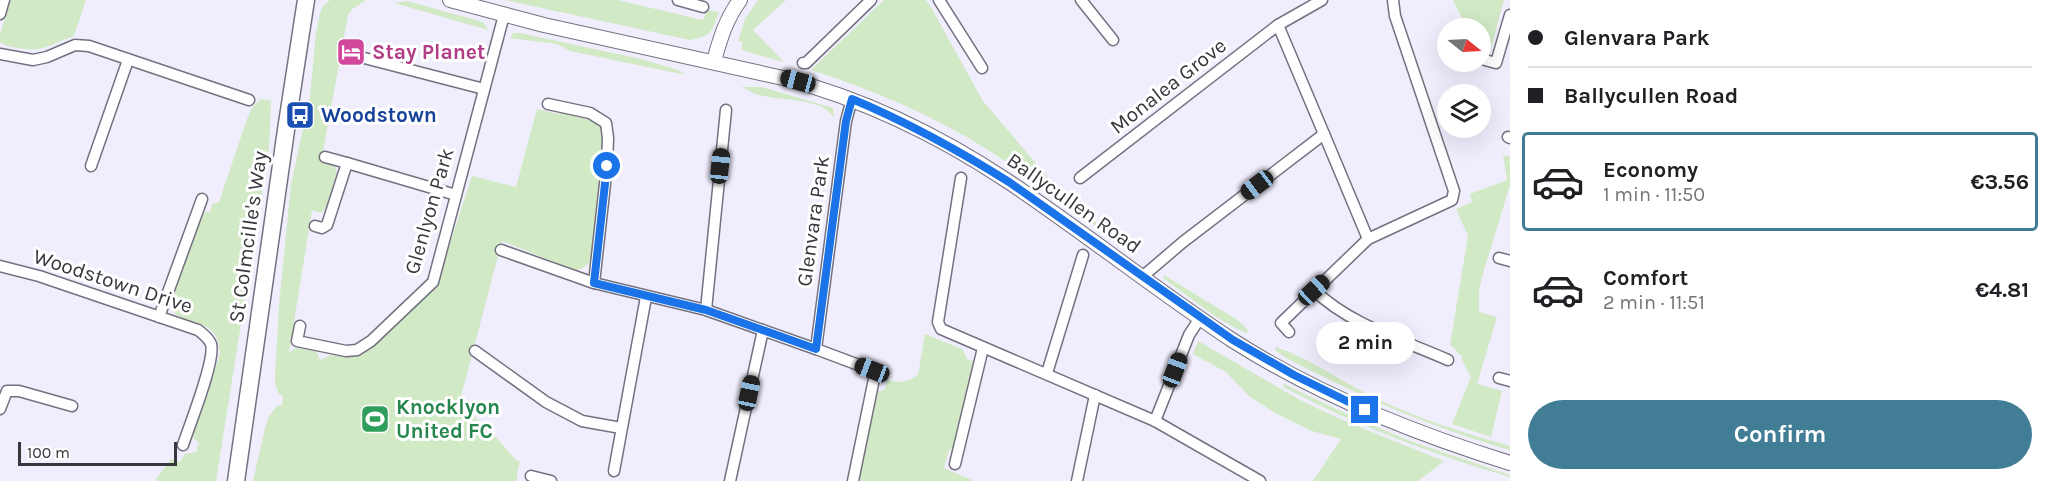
<!DOCTYPE html>
<html lang="en">
<head>
<meta charset="utf-8">
<style>
  :root { --surface:#fff; --page:#f6f6f6; --text:#202124; --muted:#757577; --line:#e0e0e0; --accent:#417e95 }
  body { margin:0; font-family:Karla,sans-serif; background:var(--page); color:var(--text); height:100vh; display:flex; flex-direction:column; font-size:22px; white-space:nowrap }
  * { box-sizing:border-box; margin:0 }
  p { font-size:20px; color:var(--muted) }
  .icon { flex:none; width:33px; height:33px; fill:none; stroke:currentColor; stroke-width:2; stroke-linecap:round; stroke-linejoin:round }
  .map { position:relative; flex:1; overflow:hidden }
  .sheet { display:flex; flex-direction:column; background:var(--surface); width:540px }
  .sheet>* { flex:none }
  .guide { display:grid; align-content:center; height:132px; padding:0 18px; background:var(--surface) }
  .needle { width:39px; rotate:108deg }
  .tools { position:absolute; left:1437px; top:18px; display:grid; gap:12px }
  .tools a { display:grid; place-items:center; width:54px; height:54px; border-radius:50%; background:var(--surface); box-shadow:0 6px 24px #0002; font-size:30px }
  .scale { position:absolute; left:18px; bottom:15px; width:159px; box-sizing:border-box; padding-left:6px; border:3px solid #38373e; border-top:0; font-size:16px; line-height:21px; white-space:nowrap; color:#38373e; -webkit-text-stroke:4px #fff; paint-order:stroke }
  .end { position:absolute; width:27px; height:27px; margin:-14px; border:8px solid #1a73e8; background:#fff; box-shadow:0 0 0 3px #fff }
  .from { border-radius:50% }
  .bubble { position:absolute; height:42px; border-radius:21px; background:var(--surface); box-shadow:0 6px 24px #0002; font-size:20px; font-weight:700; line-height:42px; text-align:center }
  .car { position:absolute; width:18px; height:36px; margin:-18px -9px; border-radius:8px; box-shadow:0 0 4px 2px #0007; background:linear-gradient(#222 24%,#8ab4d8 0 40%,#222 0 76%,#8ab4d8 0 86%,#222 0) }
  .guide b { display:flex; align-items:center; gap:21px; height:57px; font-size:22px }
  .guide b+b { border-top:2px solid var(--line) }
  .guide i { width:15px; height:15px; background:var(--text) }
  ul { padding:0; list-style:none }
  li { display:flex; align-items:center; gap:18px; height:99px; margin:0 12px 9px; padding:0 6px; border:3px solid transparent; border-radius:6px }
  li div { flex:1 }
  li b { display:block; font-size:22px }
  li em { font-style:normal; font-weight:700 }
  li.active { border-color:var(--accent) }
  li>.icon { width:54px; height:54px; stroke-width:1.5 }
  .button { display:flex; gap:12px; margin-top:auto; padding:12px 18px }
  .button a { flex:1; height:69px; border-radius:36px; background:var(--accent); color:#fff; font-size:24px; font-weight:700; line-height:69px; text-align:center }
  main { display:flex; flex:1; min-height:0 }
  .map>svg:first-child { display:block }
  .green { fill:#d1e9c4 }
  .lines { fill:none; stroke-linecap:round; stroke-linejoin:round }
  .minor-casing { stroke:#737181; stroke-width:13 }
  .tertiary-casing { stroke:#737181; stroke-width:16 }
  .secondary-casing { stroke:#737181; stroke-width:19 }
  .minor { stroke:#fff; stroke-width:10 }
  .tertiary { stroke:#fff; stroke-width:14 }
  .secondary { stroke:#fff; stroke-width:16 }
  .route { stroke:#1a73e8; stroke-width:8 }
  .labels { text-anchor:middle; dominant-baseline:central; stroke-width:6; stroke-linejoin:round; paint-order:stroke }
  .hotel-label { font-size:21px; font-weight:bold; fill:#b23c85; stroke:#fff; text-anchor:start }
  .street-label { font-size:21px; fill:#38373e; stroke:#fff }
  .transit-label { font-size:21px; font-weight:bold; fill:#164399; stroke:#fff; text-anchor:start }
  .leisure-label { font-size:21px; font-weight:bold; fill:#27864d; stroke:#fff; text-anchor:start }
</style>
</head>
<body>
<main>
<div class="map">
<svg width="1510" height="481" viewBox="0 0 1510 481">
  <rect width="100%" height="100%" fill="#f0eefd"/>
  <g class="green">
    <path d="M10,0H86L74,36C50,44 45,53 18,48C11,47 6,46 0,42V35Z"/>
    <path d="M330,0H366L351,10L348,15L321,162L335,167L337,172L326,208L321,213L312,210L289,353L295,348L315,351L318,354L320,360L331,355L347,356L365,349L436,286L472,176L516,187L537,109L558,114L564,112L593,118L601,128L602,136L601,162L591,259C587,266 582,270 574,270L502,241L459,404L486,426L516,460L520,461L517,473V481H253L266,424L269,416L277,406L282,405L283,396L279,394L275,383V375L279,305L291,184L310,97L316,33L320,13L323,6Z"/>
    <path d="M505,0H617L703,20L707,10L719,12C711,33 713,35 690,40Z"/>
    <path d="M758,0H786L753,30L784,62L754,54L741,49L743,42L738,41L745,19Z"/>
    <path d="M884,0H926L932,9L983,101L1056,187L1122,245C1070,208 1019,167 963,135C915,108 864,87 811,70Z"/>
    <path d="M1453,0H1504L1486,67L1481,56L1480,28H1467Z"/>
    <path d="M407,1L483,22L488,30L394,3Z"/>
    <path d="M513,33H520L641,59L678,70L686,75L570,51L557,44L510,38Z"/>
    <path d="M741,87H762L833,108L834,118C823,97 779,101 759,95C752,93 747,89 741,87Z"/>
    <path d="M261,99L271,101L269,148L216,481H158L156,479L171,459L180,462L185,454L196,452L199,443L193,438L192,433L220,354C219,306 166,334 172,297L201,217L205,212H210L212,204L219,202L247,119L253,106Z"/>
    <path d="M1503,155L1510,157V185L1482,277L1479,290V312L1497,317L1477,384L1502,391L1491,437L1452,424L1471,377L1462,360V356C1457,353 1456,348 1450,345L1468,236L1456,209L1472,202L1470,194L1507,180Z"/>
    <path d="M1164,275L1239,321L1248,330L1247,333C1220,323 1187,295 1163,278Z"/>
    <path d="M925,334L962,349L968,360L974,361L955,447L949,450L944,468L974,481H858L878,392L885,389L887,380C901,383 906,383 918,375Z"/>
    <path d="M1198,341L1300,400L1340,419L1444,461L1418,481H1313L1341,439L1312,431L1275,413L1249,396L1226,372L1193,354Z"/>
    <path d="M1276,347C1309,358 1336,378 1367,394C1412,417 1462,432 1510,446V450C1432,428 1358,395 1286,358L1275,350Z"/>
    <path d="M1284,384L1351,416L1410,441L1510,475V477C1432,454 1357,426 1285,388L1283,386Z"/>
  </g>
  <g class="lines">
    <g class="minor-casing">
      <g id="minor">
        <path d="M678,0L703,7"/>
        <path d="M939,0L982,68"/>
        <path d="M1081,0L1113,40"/>
        <path d="M0,14L4,0"/>
        <path d="M1278,25L1322,0"/>
        <path d="M345,53L484,89"/>
        <path d="M0,54L33,60L47,57L75,45L89,46L249,100"/>
        <path d="M1485,60L1496,63L1510,15"/>
        <path d="M803,63H806L871,0"/>
        <path d="M548,104L590,113L606,123L608,138L607,166L594,283"/>
        <path d="M1324,134L1368,239"/>
        <path d="M1508,137L1510,138"/>
        <path d="M325,157L347,163"/>
        <path d="M91,166L128,60"/>
        <path d="M961,178L938,322L941,329L1155,421L1260,481"/>
        <path d="M1080,178L1278,25L1324,134L1183,242L1142,277"/>
        <path d="M315,226L322,228L327,225L347,163L456,195"/>
        <path d="M501,250L594,283L706,310L816,349L846,121L852,99"/>
        <path d="M1499,258L1510,261"/>
        <path d="M0,266L39,276L198,330C203,334 208,337 211,344C216,360 189,426 183,445"/>
        <path d="M1314,290C1350,325 1403,340 1448,360"/>
        <path d="M706,310L726,110"/>
        <path d="M159,317L202,199"/>
        <path d="M300,326L297,341L346,351L357,350L371,341L433,282L504,15"/>
        <path d="M1289,332L1281,323L1368,239L1452,200L1454,191L1395,16L1393,0"/>
        <path d="M816,349L872,370L875,374L853,481"/>
        <path d="M475,351L546,402L582,421L621,428"/>
        <path d="M1047,373L1083,255"/>
        <path d="M1499,378L1510,381"/>
        <path d="M0,409L7,391H19L72,406"/>
        <path d="M1155,421L1189,335L1200,318"/>
        <path d="M955,464L983,348"/>
        <path d="M614,471L646,297"/>
        <path d="M531,476L551,481"/>
        <path d="M730,481L763,330"/>
        <path d="M1077,481L1095,395"/>
      </g>
    </g>
    <g class="tertiary-casing">
      <g id="tertiary">
        <path d="M450,0L544,25L783,78C864,99 940,136 1009,182C1085,233 1156,290 1232,340C1318,395 1413,433 1510,463"/>
        <path d="M714,61C720,39 726,19 740,0"/>
      </g>
    </g>
    <g class="secondary-casing">
      <path id="secondary" d="M236,481L286,130L306,0"/>
    </g>
    <use href="#minor" class="minor"/>
    <use href="#tertiary" class="tertiary"/>
    <use href="#secondary" class="secondary"/>
  </g>
  <g class="lines">
    <path class="route" d="M607,166L594,283L706,310L816,349L846,121L852,99C907,122 958,150 1009,182L1233,340L1294,375L1365,410"/>
  </g>
  <defs>
    <g id="hotel-square" transform="scale(1.5)"><rect x="-9" y="-9" width="18" height="18" rx="4" fill="#d1479c" stroke="#fff"/><path d="M-6-4.5h1.5V1H6V5H4.5V3h-9V5H-6ZM-4 0a1.8 1.8 0 1 1 3.6 0ZM.5 0V-2.5h3Q6-2.5 6 0Z" fill="#fff"/></g>
    <g id="bus-square" transform="scale(1.5)"><rect x="-9" y="-9" width="18" height="18" rx="4" fill="#1a4fb4" stroke="#fff"/><path d="M-5-6H5V4H4V6H2V4H-2V6H-4V4H-5ZM-3.5-4V0h7V-4ZM-3.5 1.2v1.5H-2V1.2ZM2 1.2v1.5H3.5V1.2Z" fill="#fff"/></g>
    <g id="stadium-square" transform="scale(1.5)"><rect x="-9" y="-9" width="18" height="18" rx="4" fill="#2e9e5b" stroke="#fff"/><path d="M0-5a6.5 5 0 1 0 0 10a6.5 5 0 1 0 0-10ZM-3.5-1.8h7v3.6h-7Z" fill="#fff"/></g>
  </defs>
  <g fill-rule="evenodd">
    <use href="#hotel-square" x="351" y="52"/>
    <use href="#bus-square" x="300" y="115"/>
    <use href="#stadium-square" x="375" y="419"/>
  </g>
  <g class="labels">
    <g class="hotel-label">
      <text x="372" y="52">Stay Planet</text>
    </g>
    <g class="street-label">
      <text transform="translate(1168 86) rotate(-38)">Monalea Grove</text>
      <text transform="translate(1074 203) rotate(35)">Ballycullen Road</text>
      <text transform="translate(429 211) rotate(-74)">Glenlyon Park</text>
      <text transform="translate(813 221) rotate(-82)">Glenvara Park</text>
      <text transform="translate(248 237) rotate(-82)">St Colmcille's Way</text>
      <text transform="translate(113 281) rotate(18)">Woodstown Drive</text>
    </g>
    <g class="transit-label">
      <text x="321" y="115">Woodstown</text>
    </g>
    <g class="leisure-label">
      <text x="396" y="407">Knocklyon<tspan x="396" dy="24">United FC</tspan></text>
    </g>
  </g>
</svg>
<div class="tools">
<a><svg class="needle" viewBox="-14 -14 28 28"><path d="M0-13l5 13h-10z" fill="#e53935"/><path d="M0 13l5-13h-10z" fill="#757577"/></svg></a>
<a><svg class="icon" aria-label="layers" viewBox="0 0 24 24"><path d="M12 4l9 5-9 5-9-5zM3 14l9 5 9-5"/></svg></a>
</div>
<div class="scale">100 m</div>
<i class="end from" style="left:607px;top:166px"></i>
<i class="end" style="left:1365px;top:410px"></i>
<div class="bubble" style="left:1316px;top:322px;width:99px">2 min</div>
<i class="car" style="left:798px;top:81px;rotate:285deg"></i>
<i class="car" style="left:720px;top:166px;rotate:6deg"></i>
<i class="car" style="left:1257px;top:185px;rotate:233deg"></i>
<i class="car" style="left:1314px;top:290px;rotate:47deg"></i>
<i class="car" style="left:872px;top:370px;rotate:291deg"></i>
<i class="car" style="left:1175px;top:370px;rotate:21deg"></i>
<i class="car" style="left:749px;top:393px;rotate:12deg"></i>
</div>
<section class="sheet">
<div class="guide">
<b><i class="from"></i>Glenvara Park</b>
<b><i></i>Ballycullen Road</b>
</div>
<ul>
<li class="active"><svg class="icon" aria-label="car" viewBox="0 0 24 24"><path d="M5 17H2v-5l4-1 3-4h7l3 4 3 1v5h-3M9 17h6M6 11h13"/><circle cx="7" cy="17" r="2"/><circle cx="17" cy="17" r="2"/></svg><div><b>Economy</b><p>1 min · 11:50</p></div><em>€3.56</em></li>
<li><svg class="icon" aria-label="car" viewBox="0 0 24 24"><path d="M5 17H2v-5l4-1 3-4h7l3 4 3 1v5h-3M9 17h6M6 11h13"/><circle cx="7" cy="17" r="2"/><circle cx="17" cy="17" r="2"/></svg><div><b>Comfort</b><p>2 min · 11:51</p></div><em>€4.81</em></li>
</ul>
<div class="button"><a>Confirm</a></div>
</section>
</main>
</body>
</html>
